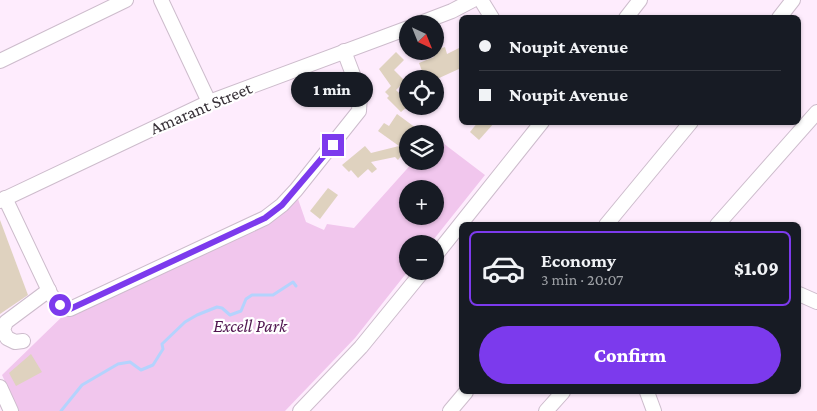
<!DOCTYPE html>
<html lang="en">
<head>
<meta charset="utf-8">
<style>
  :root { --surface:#171b24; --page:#242831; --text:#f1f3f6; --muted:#9ea1a6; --line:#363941; --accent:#7c3aed }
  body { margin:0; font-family:"Crimson Pro",serif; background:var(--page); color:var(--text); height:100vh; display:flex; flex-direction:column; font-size:19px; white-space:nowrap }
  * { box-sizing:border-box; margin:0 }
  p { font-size:16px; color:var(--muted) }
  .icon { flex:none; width:28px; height:28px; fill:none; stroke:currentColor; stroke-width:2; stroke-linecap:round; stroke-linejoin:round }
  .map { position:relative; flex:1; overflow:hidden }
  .drawer { position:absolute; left:459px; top:222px; width:342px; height:172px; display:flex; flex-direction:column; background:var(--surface); border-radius:8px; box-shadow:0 1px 4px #0004 }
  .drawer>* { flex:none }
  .guide { position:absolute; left:459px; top:15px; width:342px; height:110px; border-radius:8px; box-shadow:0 1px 4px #0004; display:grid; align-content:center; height:110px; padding:0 20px; background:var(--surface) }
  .needle { width:32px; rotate:137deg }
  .tools { position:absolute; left:399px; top:15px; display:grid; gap:10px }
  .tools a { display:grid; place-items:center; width:45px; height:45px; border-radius:50%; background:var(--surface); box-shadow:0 1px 4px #0004; font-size:25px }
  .end { position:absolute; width:22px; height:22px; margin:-11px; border:6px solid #7c3aed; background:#fff; box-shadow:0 0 0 2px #fff }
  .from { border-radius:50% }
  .bubble { position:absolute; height:35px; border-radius:18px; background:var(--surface); box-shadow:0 1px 4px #0004; font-size:16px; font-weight:800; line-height:35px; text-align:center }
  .guide b { display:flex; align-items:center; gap:18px; height:48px; font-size:19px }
  .guide b+b { border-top:1px solid var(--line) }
  .guide i { width:12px; height:12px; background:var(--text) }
  ul { padding:9px 0 0; list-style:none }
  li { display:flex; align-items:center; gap:15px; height:75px; margin:0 10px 8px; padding:0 10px; border:2px solid transparent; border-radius:8px }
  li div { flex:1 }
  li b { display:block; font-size:19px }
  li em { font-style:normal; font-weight:800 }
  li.active { border-color:var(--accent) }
  li>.icon { width:45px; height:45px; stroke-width:1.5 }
  .button { display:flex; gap:10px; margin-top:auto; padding:10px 20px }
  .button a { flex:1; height:58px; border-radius:30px; background:var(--accent); color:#fff; font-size:20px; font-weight:800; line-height:58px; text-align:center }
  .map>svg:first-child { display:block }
  .green { fill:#f1c6ed; fill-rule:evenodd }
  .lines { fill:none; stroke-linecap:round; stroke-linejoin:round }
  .stream { stroke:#b4d3fd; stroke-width:3 }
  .building { fill:#dfd2bf }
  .minor-casing { stroke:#cdbccc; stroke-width:16 }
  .minor { stroke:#fff; stroke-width:14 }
  .route { stroke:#7c3aed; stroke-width:6 }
  .labels { text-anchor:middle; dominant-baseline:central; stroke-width:4.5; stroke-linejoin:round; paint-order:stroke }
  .street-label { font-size:18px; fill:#373037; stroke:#fff }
  .park-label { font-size:18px; font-style:italic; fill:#50154f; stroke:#fff }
</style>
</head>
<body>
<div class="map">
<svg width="817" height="411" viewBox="0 0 817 411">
  <rect width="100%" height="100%" fill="#feecfd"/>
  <path class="green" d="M435,137L485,175L430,244H408V271L355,338L285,411H19L2,375L70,309L99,302L268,225L298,199L306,222L324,230L327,224L354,228L414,161H435ZM408,189H435V216H408Z"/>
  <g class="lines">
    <path class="stream" d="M61,411L82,385L118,364L130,362L141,370L153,365L163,349L162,344L185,322L197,315L217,307L222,308L230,315L241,311L246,299L252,295H273L293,282L296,286"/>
  </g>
  <g class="building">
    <path d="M441,46L442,48L445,47L447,54L461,47V68L437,79H425L419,63L434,57L432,51Z"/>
    <path d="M396,52L404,60L394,70L405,81L396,90L408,102V106L401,112L387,98L389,96L385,92L391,86L379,69Z"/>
    <path d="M397,114L416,128L412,134H408V140L400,150L404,152L398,160L395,157L371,162L377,169L372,173L368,169L358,178L351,170L349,172L342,165L365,146L371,153L399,146L378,131L384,123L389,126Z"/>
    <path d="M478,122H495L479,140L470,132Z"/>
    <path d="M328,188L338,195L320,219L310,211Z"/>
    <path d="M0,220L28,295L0,314Z"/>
    <path d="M31,354L42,372L16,386L9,373Z"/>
  </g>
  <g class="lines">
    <g class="minor-casing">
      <g id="minor">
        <path d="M161,0L209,102"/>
        <path d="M481,0L492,18"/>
        <path d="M626,18L640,0"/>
        <path d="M779,18L793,0"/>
        <path d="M418,24L452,11L473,0"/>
        <path d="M0,61L126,0"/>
        <path d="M5,198L51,295L60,305L70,309L265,218L282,205L296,190L359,111L360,93L344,51"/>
        <path d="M0,201L209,102L408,28"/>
        <path d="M606,225L691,122"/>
        <path d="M717,225L817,112"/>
        <path d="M435,256L542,122"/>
        <path d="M799,294L817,302"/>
        <path d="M23,341L15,342L7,338L3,330L6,322L49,290"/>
        <path d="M0,387L11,411"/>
        <path d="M647,392L654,411"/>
        <path d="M300,411L361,347L423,271"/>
        <path d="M450,411L466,392"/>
        <path d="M546,411L563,392"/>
      </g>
    </g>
    <use href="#minor" class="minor"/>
  </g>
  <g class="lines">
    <path class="route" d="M60,305L70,309L265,218L282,205L333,145"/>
  </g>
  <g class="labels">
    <g class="street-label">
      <text transform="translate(201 108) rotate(-23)">Amarant Street</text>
    </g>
    <g class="park-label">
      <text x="250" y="326">Excell Park</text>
    </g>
  </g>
</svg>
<div class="tools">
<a><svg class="needle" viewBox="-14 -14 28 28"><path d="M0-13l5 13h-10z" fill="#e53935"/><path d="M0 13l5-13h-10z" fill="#9ea1a6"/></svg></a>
<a><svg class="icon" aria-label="locate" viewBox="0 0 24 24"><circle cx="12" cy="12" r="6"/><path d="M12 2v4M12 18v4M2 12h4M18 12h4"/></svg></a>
<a><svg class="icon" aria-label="layers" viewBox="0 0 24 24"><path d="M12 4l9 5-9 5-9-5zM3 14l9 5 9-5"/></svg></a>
<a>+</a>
<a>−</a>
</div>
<i class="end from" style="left:60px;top:305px"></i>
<i class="end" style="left:333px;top:145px"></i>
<div class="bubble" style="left:291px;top:72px;width:82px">1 min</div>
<div class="guide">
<b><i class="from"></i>Noupit Avenue</b>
<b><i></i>Noupit Avenue</b>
</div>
<section class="drawer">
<ul>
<li class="active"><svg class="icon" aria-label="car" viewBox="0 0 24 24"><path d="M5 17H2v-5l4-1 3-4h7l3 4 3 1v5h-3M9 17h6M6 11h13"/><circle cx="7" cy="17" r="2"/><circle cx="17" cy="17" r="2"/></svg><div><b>Economy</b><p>3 min · 20:07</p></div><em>$1.09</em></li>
</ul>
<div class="button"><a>Confirm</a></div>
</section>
</div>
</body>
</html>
